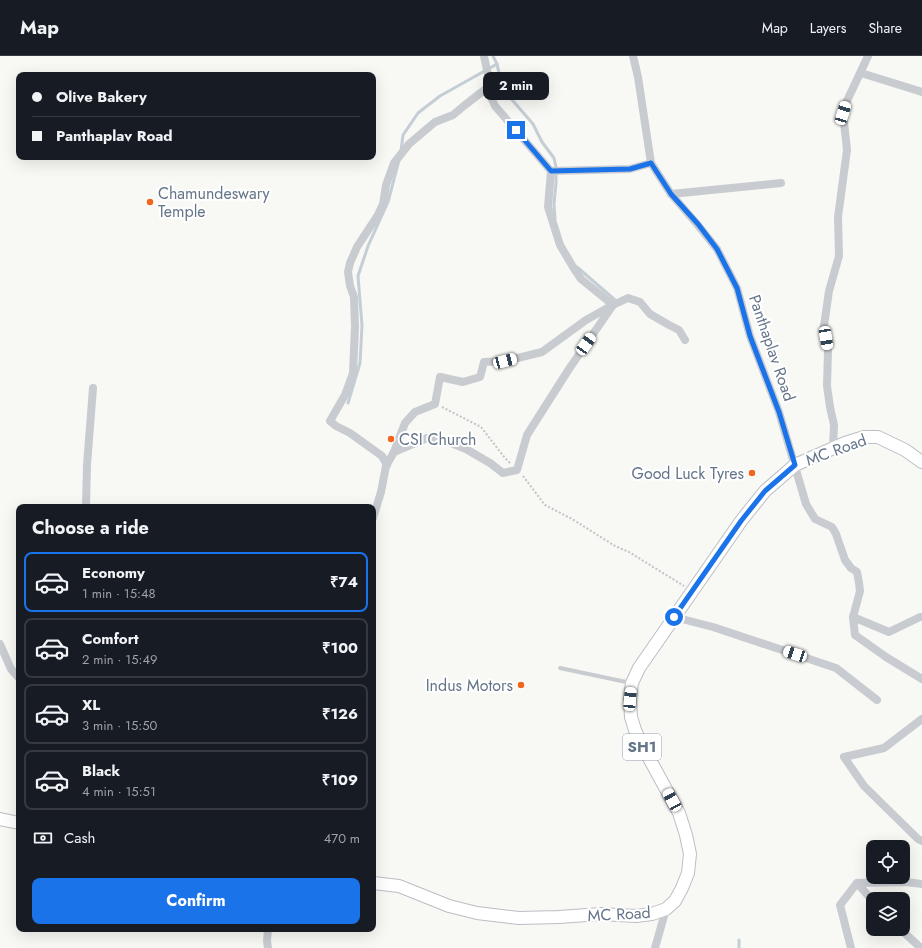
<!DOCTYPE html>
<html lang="en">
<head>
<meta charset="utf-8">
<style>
  :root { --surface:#171b24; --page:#20242c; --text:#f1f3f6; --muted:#9ea1a6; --line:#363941; --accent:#1a73e8 }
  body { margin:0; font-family:Jost,sans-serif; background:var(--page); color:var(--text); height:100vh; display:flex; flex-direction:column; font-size:15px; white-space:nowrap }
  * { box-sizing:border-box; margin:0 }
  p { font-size:13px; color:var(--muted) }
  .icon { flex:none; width:22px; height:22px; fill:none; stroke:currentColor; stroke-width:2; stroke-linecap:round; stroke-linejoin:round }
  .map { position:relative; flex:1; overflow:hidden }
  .panel { position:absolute; left:16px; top:448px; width:360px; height:428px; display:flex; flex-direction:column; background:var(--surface); border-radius:8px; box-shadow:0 4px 16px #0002 }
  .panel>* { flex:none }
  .banner { position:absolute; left:16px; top:16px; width:360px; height:88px; border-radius:8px; box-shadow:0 4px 16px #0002; display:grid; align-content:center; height:88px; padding:0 16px; background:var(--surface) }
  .controls { position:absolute; left:866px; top:784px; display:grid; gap:8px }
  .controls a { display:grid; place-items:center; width:44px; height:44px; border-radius:8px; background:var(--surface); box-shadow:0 4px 16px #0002; font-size:20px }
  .end { position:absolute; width:18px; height:18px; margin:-9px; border:5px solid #1a73e8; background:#fff; box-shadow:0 0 0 2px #fff }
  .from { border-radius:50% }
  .bubble { position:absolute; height:28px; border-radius:8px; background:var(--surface); box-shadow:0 4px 16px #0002; font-size:13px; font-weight:700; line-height:28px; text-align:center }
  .car { position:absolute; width:12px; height:24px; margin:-12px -6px; border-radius:5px; box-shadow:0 0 3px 1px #0007; background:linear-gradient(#fff 24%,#345 0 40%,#fff 0 76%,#345 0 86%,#fff 0) }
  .banner b { display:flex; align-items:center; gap:14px; height:38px; font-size:15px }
  .banner b+b { border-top:1px solid var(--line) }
  .banner i { width:10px; height:10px; background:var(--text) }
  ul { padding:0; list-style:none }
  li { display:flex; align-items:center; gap:12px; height:60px; margin:0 8px 6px; padding:0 8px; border:2px solid var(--line); border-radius:8px }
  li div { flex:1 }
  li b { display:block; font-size:15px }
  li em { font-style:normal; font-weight:700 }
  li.current { border-color:var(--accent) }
  li>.icon { width:36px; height:36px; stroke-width:1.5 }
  h2 { padding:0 16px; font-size:18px; line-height:48px }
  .pay { display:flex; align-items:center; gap:10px; height:44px; padding:0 16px; font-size:15px }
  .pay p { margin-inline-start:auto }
  .action { display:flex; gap:8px; margin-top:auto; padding:8px 16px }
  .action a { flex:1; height:46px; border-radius:8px; background:var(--accent); color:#fff; font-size:16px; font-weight:700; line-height:46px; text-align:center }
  header { display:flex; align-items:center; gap:24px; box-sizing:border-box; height:56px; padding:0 20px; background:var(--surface); border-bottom:1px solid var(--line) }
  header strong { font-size:19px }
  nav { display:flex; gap:22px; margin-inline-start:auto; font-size:14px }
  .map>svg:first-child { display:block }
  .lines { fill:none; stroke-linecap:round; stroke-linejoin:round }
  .stream { stroke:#c4ced4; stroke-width:3 }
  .primary-casing { stroke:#bbbec3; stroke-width:14 }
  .path { stroke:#c1c3c6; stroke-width:2; stroke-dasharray:2 2; stroke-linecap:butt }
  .lane { stroke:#c8cbcf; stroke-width:4 }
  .street { stroke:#c8cbcf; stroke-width:8 }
  .primary { stroke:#fff; stroke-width:12 }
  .route { stroke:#1a73e8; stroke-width:5 }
  .poi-dot { fill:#f2651c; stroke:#fff; stroke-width:1.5 }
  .labels { text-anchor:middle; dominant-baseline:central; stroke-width:4; stroke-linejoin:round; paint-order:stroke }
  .shield { fill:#fff; stroke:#939eac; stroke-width:1 }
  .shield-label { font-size:15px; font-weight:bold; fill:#657589 }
  .poi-label { font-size:16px; fill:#657589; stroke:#fff; text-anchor:start }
  .street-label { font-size:16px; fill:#657589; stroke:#fff }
</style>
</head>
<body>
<header>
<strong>Map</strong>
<nav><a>Map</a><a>Layers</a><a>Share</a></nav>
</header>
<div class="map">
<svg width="922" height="892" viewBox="0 0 922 892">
  <rect width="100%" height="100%" fill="#f8f8f5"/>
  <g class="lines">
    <g class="stream">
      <path d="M493,0L497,8L501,26L507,38L533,68L542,86L554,102L556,111V127L554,148L555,163"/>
      <path d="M401,95L403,79L418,57L440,40L497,8"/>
      <path d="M577,211L615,244"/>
      <path d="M348,347L360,307L362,269L358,220L368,190L388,146L399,104"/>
      <path d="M739,884V892"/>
    </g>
    <g class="primary-casing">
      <g id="primary">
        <path d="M0,763L19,767"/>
        <path d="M373,827L399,830L449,850L477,857L519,862L559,861L601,858L636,860L652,858L666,853L675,845L682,832L688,817L690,798L686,779L679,757L643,691L635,674L631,661L630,643L632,627L639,612L741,465L765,435L795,409L845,387L864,381H878L905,394L922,406"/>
      </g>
    </g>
    <g class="path">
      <path d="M442,351L481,371L505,402L510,407"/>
      <path d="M523,420L545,449L572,463L615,490L629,496L684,530"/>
    </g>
    <path class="lane" d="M560,612L631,627"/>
    <g class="street">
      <path d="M484,0L488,19L487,32L495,50L551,115"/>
      <path d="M633,0L638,21L651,107L671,138L697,168L717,193L737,232L750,280L779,356L806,448L815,463L832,471L836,478L845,504L851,512L857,516L859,527L860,535L853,561L855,579L886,601L922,623"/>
      <path d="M861,17L922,36"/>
      <path d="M551,115L630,113L651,107"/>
      <path d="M671,138L781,127"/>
      <path d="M833,392L834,369L830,351L827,330L828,294L824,270L829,235L839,200L838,161L847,94L843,57L846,47L868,0"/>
      <path d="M394,396L427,382L446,385L466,393L490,407L503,417L517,414L527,379L569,313L613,249L581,223L573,211L560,189L548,151L551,115"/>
      <path d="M387,409L382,400L350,377L336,370L330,365L345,339L353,317L355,271L354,241L350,230L348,216L350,207L357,191L378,159L383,148L386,129L394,107L409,88L435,66L453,59L465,49L487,32"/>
      <path d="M86,451L87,409L93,332"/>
      <path d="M373,462L381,436L386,410L394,396L405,367L415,356L435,348L440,321L463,326L480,321L484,306L505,305L542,296L586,264L613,249L628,242L640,246L650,258L669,269L679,274L685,284"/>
      <path d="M674,561L713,571L836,612L877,644"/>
      <path d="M853,561L889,576L920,561H922"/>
      <path d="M0,588L11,613L19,622"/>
      <path d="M922,663L884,692L844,701L864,730L918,783L922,785"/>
      <path d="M857,827L873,845"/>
      <path d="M900,873L921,892"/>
      <path d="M268,892L267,885L268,873"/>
      <path d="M655,892L666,853"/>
      <path d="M851,892L840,849L857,827L906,826L922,828"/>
    </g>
    <use href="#primary" class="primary"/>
  </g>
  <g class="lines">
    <path class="route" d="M516,74L551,115L630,113L651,107L671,138L698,168L717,193L737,232L750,280L779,356L795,409L765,435L741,465L674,561"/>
  </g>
  <g class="poi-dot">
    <circle cx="150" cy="146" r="4"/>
    <circle cx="391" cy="383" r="4"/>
    <circle cx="752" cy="417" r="4"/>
    <circle cx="521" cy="629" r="4"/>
  </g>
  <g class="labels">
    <rect class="shield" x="623" y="678" width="38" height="26" rx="3"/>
    <g class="shield-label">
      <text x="642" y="691">SH1</text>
    </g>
    <g class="poi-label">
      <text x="158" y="137">Chamundeswary<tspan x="158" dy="18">Temple</tspan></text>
      <text x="399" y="383">CSI Church</text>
      <text x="744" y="417" text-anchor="end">Good Luck Tyres</text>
      <text x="513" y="629" text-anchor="end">Indus Motors</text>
    </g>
    <g class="street-label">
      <text transform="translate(772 292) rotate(71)">Panthaplav Road</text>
      <text transform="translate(836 394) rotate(-20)">MC Road</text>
      <text transform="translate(619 858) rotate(-3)">MC Road</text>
    </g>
  </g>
</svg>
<div class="controls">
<a><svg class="icon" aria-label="locate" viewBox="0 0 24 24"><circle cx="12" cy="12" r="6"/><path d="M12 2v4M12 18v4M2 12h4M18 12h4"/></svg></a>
<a><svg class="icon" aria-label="layers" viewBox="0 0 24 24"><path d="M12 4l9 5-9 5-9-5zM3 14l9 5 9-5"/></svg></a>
</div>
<i class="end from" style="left:674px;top:561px"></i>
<i class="end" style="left:516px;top:74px"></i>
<div class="bubble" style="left:483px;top:16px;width:66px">2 min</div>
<i class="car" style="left:843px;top:57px;rotate:17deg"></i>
<i class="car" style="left:826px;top:282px;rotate:171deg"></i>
<i class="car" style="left:586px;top:288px;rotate:35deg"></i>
<i class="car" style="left:505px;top:305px;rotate:75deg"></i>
<i class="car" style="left:795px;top:598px;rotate:288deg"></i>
<i class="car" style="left:630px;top:643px;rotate:5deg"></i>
<i class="car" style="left:672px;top:744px;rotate:331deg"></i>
<div class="banner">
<b><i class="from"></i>Olive Bakery</b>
<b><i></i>Panthaplav Road</b>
</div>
<section class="panel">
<h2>Choose a ride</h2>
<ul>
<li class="current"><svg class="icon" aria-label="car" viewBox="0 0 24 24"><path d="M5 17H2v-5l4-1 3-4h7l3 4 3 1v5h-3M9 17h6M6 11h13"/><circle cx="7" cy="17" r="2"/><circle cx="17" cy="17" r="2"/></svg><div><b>Economy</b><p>1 min · 15:48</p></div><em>₹74</em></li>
<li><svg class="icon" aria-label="car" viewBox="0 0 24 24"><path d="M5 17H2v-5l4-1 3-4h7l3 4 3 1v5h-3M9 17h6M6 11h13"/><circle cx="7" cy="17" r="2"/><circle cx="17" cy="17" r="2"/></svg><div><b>Comfort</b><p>2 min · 15:49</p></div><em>₹100</em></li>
<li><svg class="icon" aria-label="car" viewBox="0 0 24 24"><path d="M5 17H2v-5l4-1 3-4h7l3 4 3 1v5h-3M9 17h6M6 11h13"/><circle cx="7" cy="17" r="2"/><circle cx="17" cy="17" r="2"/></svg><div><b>XL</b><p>3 min · 15:50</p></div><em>₹126</em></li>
<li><svg class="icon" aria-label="car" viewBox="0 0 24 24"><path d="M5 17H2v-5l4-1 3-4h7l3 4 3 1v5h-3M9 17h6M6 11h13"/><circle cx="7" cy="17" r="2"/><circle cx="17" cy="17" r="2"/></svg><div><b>Black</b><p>4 min · 15:51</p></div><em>₹109</em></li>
</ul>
<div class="pay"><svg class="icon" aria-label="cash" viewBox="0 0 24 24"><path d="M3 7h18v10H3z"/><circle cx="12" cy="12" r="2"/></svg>Cash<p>470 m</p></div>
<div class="action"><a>Confirm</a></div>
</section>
</div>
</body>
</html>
